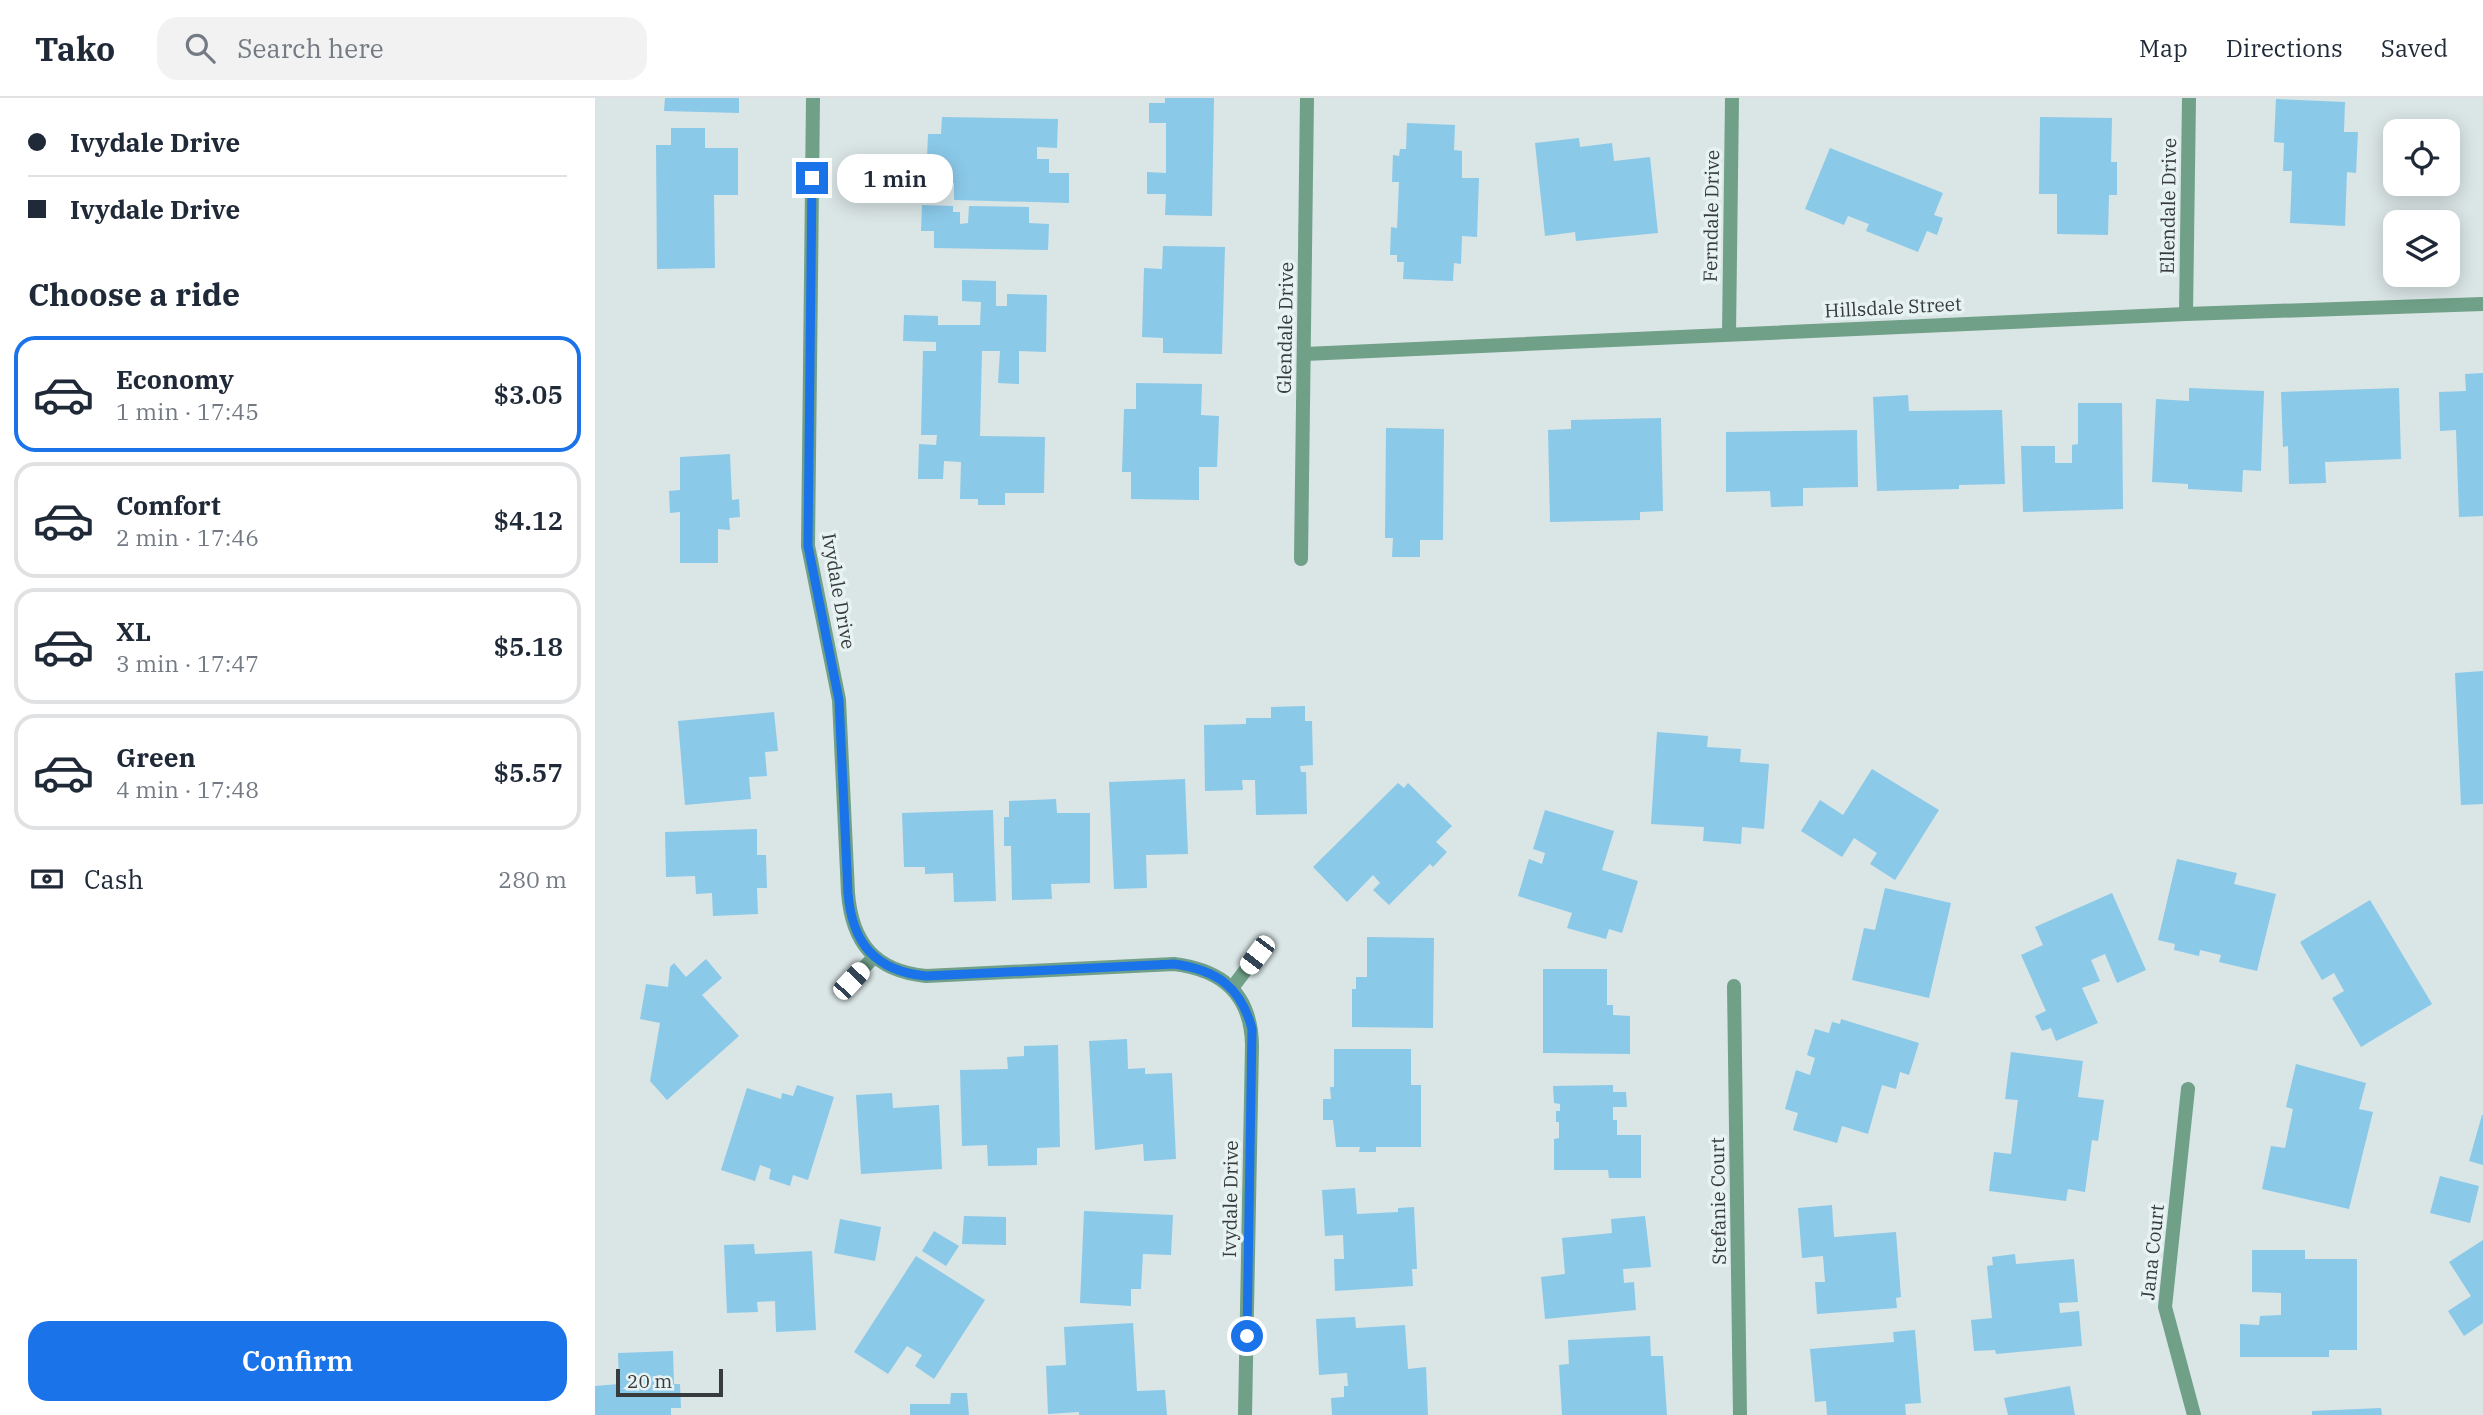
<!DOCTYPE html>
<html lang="en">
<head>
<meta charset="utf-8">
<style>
  :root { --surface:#fff; --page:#f2f2f3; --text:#1f2937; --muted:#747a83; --line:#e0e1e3; --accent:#1a73e8 }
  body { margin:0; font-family:"IBM Plex Serif",serif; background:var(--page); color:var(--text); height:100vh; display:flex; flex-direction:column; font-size:26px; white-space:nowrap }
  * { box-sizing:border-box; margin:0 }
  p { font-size:23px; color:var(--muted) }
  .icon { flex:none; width:38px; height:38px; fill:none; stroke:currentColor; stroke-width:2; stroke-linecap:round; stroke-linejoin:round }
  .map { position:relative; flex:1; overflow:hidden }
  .drawer { display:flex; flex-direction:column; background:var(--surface); width:595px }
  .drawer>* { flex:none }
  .guide { display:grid; align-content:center; height:154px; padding:0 28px; background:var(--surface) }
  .fabs { position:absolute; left:1788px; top:21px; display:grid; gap:14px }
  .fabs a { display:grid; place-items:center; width:77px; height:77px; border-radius:14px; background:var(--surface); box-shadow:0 4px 18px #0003; font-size:35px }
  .scale { position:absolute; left:21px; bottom:18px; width:107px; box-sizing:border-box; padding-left:7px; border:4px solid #373b3b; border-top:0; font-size:19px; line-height:24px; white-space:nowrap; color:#373b3b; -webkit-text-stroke:5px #e7f2f2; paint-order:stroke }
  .end { position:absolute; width:32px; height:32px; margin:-16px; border:9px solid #1a73e8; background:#fff; box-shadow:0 0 0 4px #fff }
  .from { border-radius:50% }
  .bubble { position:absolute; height:49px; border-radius:21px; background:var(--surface); box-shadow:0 4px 18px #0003; font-size:23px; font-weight:600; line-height:49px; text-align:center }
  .car { position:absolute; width:21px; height:42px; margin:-21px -10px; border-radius:9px; box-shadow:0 0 5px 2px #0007; background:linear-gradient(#fff 24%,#345 0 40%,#fff 0 76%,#345 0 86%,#fff 0) }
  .guide b { display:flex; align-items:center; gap:24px; height:66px; font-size:26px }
  .guide b+b { border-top:2px solid var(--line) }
  .guide i { width:18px; height:18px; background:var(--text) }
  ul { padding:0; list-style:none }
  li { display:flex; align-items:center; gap:21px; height:116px; margin:0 14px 10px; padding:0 14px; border:4px solid var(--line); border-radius:21px }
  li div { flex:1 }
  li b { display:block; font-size:26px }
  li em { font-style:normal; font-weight:600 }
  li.selected { border-color:var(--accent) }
  li>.icon { width:63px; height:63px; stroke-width:1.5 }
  h2 { padding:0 28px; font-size:32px; line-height:84px }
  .pay { display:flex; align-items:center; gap:18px; height:77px; padding:0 28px; font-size:26px }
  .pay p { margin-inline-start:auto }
  .action { display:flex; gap:14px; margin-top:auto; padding:14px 28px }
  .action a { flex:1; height:80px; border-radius:21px; background:var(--accent); color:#fff; font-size:28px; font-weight:600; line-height:80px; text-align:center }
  header { display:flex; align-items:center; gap:42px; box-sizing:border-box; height:98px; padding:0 35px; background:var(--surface); border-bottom:2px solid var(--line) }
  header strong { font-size:33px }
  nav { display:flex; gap:38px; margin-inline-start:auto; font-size:24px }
  .search { width:490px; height:63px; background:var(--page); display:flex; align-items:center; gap:18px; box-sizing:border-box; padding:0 24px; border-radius:21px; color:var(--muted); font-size:26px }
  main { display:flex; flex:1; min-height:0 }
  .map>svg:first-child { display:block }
  .building { fill:#8bc9e9 }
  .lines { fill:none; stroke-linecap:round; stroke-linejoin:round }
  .minor { stroke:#70a088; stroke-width:14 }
  .route { stroke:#1a73e8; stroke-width:9 }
  .labels { text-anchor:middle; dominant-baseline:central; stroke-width:7; stroke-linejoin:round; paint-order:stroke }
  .street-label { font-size:19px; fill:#373b3b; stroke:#e7f2f2 }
</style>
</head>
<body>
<header>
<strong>Tako</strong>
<div class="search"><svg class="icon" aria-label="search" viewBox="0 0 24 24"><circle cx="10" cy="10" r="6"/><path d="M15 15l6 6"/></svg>Search here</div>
<nav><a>Map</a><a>Directions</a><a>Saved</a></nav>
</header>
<main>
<section class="drawer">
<div class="guide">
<b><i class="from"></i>Ivydale Drive</b>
<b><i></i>Ivydale Drive</b>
</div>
<h2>Choose a ride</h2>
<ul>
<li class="selected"><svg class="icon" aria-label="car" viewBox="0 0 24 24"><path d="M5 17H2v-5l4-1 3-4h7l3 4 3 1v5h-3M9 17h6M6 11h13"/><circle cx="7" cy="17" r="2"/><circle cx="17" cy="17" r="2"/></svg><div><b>Economy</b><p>1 min · 17:45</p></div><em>$3.05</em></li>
<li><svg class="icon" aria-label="car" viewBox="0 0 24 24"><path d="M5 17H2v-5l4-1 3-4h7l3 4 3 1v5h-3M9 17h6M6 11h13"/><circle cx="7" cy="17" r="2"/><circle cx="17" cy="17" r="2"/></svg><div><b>Comfort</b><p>2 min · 17:46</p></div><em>$4.12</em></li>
<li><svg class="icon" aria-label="car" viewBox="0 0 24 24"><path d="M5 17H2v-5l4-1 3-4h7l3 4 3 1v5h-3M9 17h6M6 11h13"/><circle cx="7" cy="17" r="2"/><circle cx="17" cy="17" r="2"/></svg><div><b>XL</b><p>3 min · 17:47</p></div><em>$5.18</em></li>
<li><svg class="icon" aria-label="car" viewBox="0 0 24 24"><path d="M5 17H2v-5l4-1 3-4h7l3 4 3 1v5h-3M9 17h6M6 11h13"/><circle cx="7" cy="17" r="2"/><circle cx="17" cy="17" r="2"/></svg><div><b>Green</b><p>4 min · 17:48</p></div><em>$5.57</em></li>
</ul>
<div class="pay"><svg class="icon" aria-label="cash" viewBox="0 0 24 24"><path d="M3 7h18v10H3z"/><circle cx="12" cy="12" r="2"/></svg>Cash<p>280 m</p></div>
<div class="action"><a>Confirm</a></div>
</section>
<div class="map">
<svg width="1888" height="1317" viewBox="0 0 1888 1317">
  <rect width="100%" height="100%" fill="#dae5e5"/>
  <g class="building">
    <path d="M70,0H144V15L69,13Z"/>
    <path d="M570,0H619L617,118L570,117L571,96H552V74L571,75V25H554V5H570Z"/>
    <path d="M1681,1L1750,4L1749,34H1763L1761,75L1752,74L1750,128L1695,125L1697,73H1688L1689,45L1679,44Z"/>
    <path d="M347,19L463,21L462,50L442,49V61H454V75H474V105L359,102V85H345L346,61H332L333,36H346Z"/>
    <path d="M1445,19L1517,20L1516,64H1522V97H1514L1513,137L1462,136V96H1444Z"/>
    <path d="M812,25L860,27L859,52L867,53V80H884L882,139L867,138L866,166L859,165L858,183L808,181L809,164H802V157H795L796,129L802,130L804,84H797L798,57L804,58L805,51H811Z"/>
    <path d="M76,30H110V50H143V97H119L120,170L62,171L61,47H76Z"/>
    <path d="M984,40L985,49L1017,45L1019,63L1055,59L1063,135L981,143L980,134L950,138L940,45Z"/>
    <path d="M1235,50L1348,95L1339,117L1348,120L1342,137L1332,133L1323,154L1271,133L1274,126L1253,118L1249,127L1210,111Z"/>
    <path d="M327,107L358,108V114H365V126L373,125L374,108L434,109V125L454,126L453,152L339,150V133H326Z"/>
    <path d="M568,148L630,149L627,256L568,255V240L547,239L549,170L567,171Z"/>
    <path d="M367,182L401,183V208H412V196L452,197L451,254L424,253V286L403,285L405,253H387L385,338L450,339L449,395H410V407H383V401H365L366,364L349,363L348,381H323L324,346L341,347L342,337H326L328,253H341V244L308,243L309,217L343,218V227H385L386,204L367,203Z"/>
    <path d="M1888,275V418L1864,419L1861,332L1845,333L1844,294L1871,293L1870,276Z"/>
    <path d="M541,285L607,286L606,317L624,318L622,369H604V402L536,401V374H527L529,311H541Z"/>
    <path d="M1594,290L1669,293L1666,373L1648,372L1647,394L1593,391V386L1557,384L1561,301L1594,303Z"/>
    <path d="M1804,290L1806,361L1730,364L1731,385L1694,386L1693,348L1688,349L1686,294Z"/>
    <path d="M1313,297L1314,313L1407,312L1410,386L1364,387V391L1282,393L1278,299Z"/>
    <path d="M1483,305H1527L1528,411L1428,414L1426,348H1460V365H1477V347L1483,346Z"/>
    <path d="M1066,320L1068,413L1045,414V422L955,424L953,332L976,331V322Z"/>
    <path d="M791,330L849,331L848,442H825V459H797L798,440H790Z"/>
    <path d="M1262,332L1263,389L1208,390V408L1176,409L1175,393L1131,394V334Z"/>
    <path d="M135,356L137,402L144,401L145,419L134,420L135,432L123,431V465H85V414L75,415L74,393L85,392V359Z"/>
    <path d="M1888,573V706L1866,707L1860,575Z"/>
    <path d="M710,608V623H717L718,667L705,668L706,674H711L712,716L661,717L660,682H647L648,692L610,693L609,627L651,626V620H676V609Z"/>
    <path d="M179,614L183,653L170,654L172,678L154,679L156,701L90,707L83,623Z"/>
    <path d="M1062,634L1113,638L1112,649L1146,651L1145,664L1174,666L1169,731L1147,729L1146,746L1108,743L1109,729L1056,726Z"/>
    <path d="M1277,671L1344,712L1300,782L1275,766L1282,755L1259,740L1247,759L1206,733L1225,702L1248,717Z"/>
    <path d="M590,681L593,756L551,757L552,790L519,791L514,684Z"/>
    <path d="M803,685L809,690L813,685L857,728L841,744L852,754L838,769L835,766L794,807L778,792L785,785L778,777L752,804L718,769Z"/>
    <path d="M461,701L462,715H495V785L456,786L457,801L417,802L416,748H409V719H414V703Z"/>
    <path d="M398,712L401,803L359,804L358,775L330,776V769H309L307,715Z"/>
    <path d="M950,712L1019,733L1007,772L1043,783L1027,835L1014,831L1011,841L972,830L977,815L923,798L934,761L947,766L950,755L938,751Z"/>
    <path d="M162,731V757H171L172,790H162L163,816L118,818L117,795L101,796L100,778L71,779L70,734Z"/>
    <path d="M1582,761L1642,775L1639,786L1681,796L1662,873L1624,864L1626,857L1605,852L1604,858L1579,852L1580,846L1563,842Z"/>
    <path d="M1290,790L1356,805L1334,900L1257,882L1269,830L1280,832Z"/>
    <path d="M1517,795L1551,872L1522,885L1510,856L1496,862L1505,883L1487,890L1503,925L1461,943L1456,930L1447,933L1440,918L1451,913L1426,857L1448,847L1440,829Z"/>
    <path d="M1775,802L1837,906L1766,949L1737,900L1749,893L1739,875L1727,882L1705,844Z"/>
    <path d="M772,839L839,840L838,930L757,929V891H761V879H772Z"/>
    <path d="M111,861L127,880L107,897L144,938L72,1002L55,983L65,925L45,921L51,886L73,889L75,869L79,865L91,879Z"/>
    <path d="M948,871H1012V907H1018V917L1035,918V956L948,955Z"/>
    <path d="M1246,921L1324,945L1314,977L1305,974L1301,991L1287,987L1273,1036L1247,1028L1242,1045L1198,1032L1203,1015L1190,1011L1201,972L1215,977L1220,960L1212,957L1220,931L1234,935L1237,924L1245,926Z"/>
    <path d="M532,941L533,971L550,970V976L577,975L581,1061L549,1063L548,1046L500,1052L494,943Z"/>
    <path d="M463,947L465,1049L442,1050V1067L393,1068L392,1047L367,1048L365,972L413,971L412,959L429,958V948Z"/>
    <path d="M739,951H816V987H826V1049H781V1054H764L765,1049H741L738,1022H728V1001H736L735,989H739Z"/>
    <path d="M1416,954L1488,963L1483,999L1509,1002L1503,1043L1497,1042L1490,1094L1473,1091L1471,1103L1394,1093L1399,1054L1416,1056L1423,1002L1410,1001Z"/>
    <path d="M1701,966L1771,985L1764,1011L1778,1014L1754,1111L1667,1091L1676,1048L1690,1050L1698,1011L1691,1009Z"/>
    <path d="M202,987L239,999L213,1082L198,1077L195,1088L174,1081L176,1071L165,1067L160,1083L126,1072L152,990L186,1001L187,995L198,998Z"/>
    <path d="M1018,987V994H1031L1032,1009H1018V1022H1022V1037H1046V1080H1014L1013,1072H959V1041L964,1040V1024H961V1013H965V1006L959,1005L958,988Z"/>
    <path d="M297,995L298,1010L344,1007L347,1071L266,1076L261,997Z"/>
    <path d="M1887,1017H1888V1067L1874,1063Z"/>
    <path d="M1845,1078L1884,1088L1875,1125L1835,1115Z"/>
    <path d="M760,1090L762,1116L803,1114V1110L819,1109L822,1171H817L818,1188L740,1193L739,1161H749L748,1137L730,1138L727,1092Z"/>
    <path d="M1237,1107L1239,1139L1301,1134L1306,1199L1301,1200L1302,1210L1222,1216L1220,1184H1230L1228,1158L1207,1160L1203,1110Z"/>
    <path d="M489,1113L578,1117L576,1157L548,1156L546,1191H536V1208L485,1205Z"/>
    <path d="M369,1118L411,1119V1147L367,1146Z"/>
    <path d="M1050,1118L1056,1169L1028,1171L1029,1185L1039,1184L1041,1212L950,1221L946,1179L970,1176L967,1140L1017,1135L1016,1121Z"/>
    <path d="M245,1121L286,1129L280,1163L239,1155Z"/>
    <path d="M339,1133L364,1148L351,1168L327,1153Z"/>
    <path d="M1888,1142V1225L1869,1238L1853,1213L1876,1198L1854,1164Z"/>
    <path d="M159,1146L160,1156L217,1153L221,1232L181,1234L180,1203L162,1204L163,1214L132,1215L129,1147Z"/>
    <path d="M1657,1152H1710V1161H1762V1252H1734V1259H1645V1226L1664,1227L1665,1218L1686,1217V1195L1657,1194Z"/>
    <path d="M1420,1156L1421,1166L1479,1161L1483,1204L1464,1205L1465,1215L1484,1213L1487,1248L1401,1256L1400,1252L1379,1253L1376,1222L1397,1220L1392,1168L1398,1167L1397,1159Z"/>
    <path d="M321,1158L390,1202L339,1281L320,1268L327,1257L312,1248L293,1276L259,1254Z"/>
    <path d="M760,1219L761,1230L810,1227L813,1271L831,1269L833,1317H737L736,1300L749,1299V1288H753L752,1275L724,1277L721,1221Z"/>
    <path d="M538,1225L542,1293L570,1292L572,1317H484V1314L453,1316L451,1268L471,1267L469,1229Z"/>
    <path d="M1320,1232L1326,1305L1310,1306L1311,1317H1232L1231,1303L1220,1304L1215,1251L1299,1244L1298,1234Z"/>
    <path d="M1055,1238L1056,1258H1068L1072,1317H967L964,1267L974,1266L973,1242Z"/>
    <path d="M78,1253L79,1286H85L86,1310H76V1317H0V1288L24,1286L23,1255Z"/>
    <path d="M1475,1288L1480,1317H1413L1409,1300Z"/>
    <path d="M356,1295H372L374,1317H315V1306H355Z"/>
    <path d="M1786,1310L1787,1317H1717V1313Z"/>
  </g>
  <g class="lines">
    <g class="minor">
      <path d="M218,0L213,448L244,602L253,795C257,845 280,873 331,878L579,866C628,872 656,897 657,947L650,1317"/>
      <path d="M1591,216L1594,0"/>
      <path d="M1134,236L1137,0"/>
      <path d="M710,256L1591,216L1888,206"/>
      <path d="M706,461L712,0"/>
      <path d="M256,883L279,859"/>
      <path d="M1139,888L1145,1317"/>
      <path d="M637,890L662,857"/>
      <path d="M1593,991L1570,1209L1599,1317"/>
    </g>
  </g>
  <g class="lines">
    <path class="route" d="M217,80L213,448L244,602L253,795C257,845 280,873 331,878L579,866C622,872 646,889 657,931L652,1238"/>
  </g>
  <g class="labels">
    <g class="street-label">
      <text transform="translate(1573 108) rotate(-89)">Ellendale Drive</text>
      <text transform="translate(1116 118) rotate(-89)">Ferndale Drive</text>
      <text transform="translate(1298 209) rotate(-3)">Hillsdale Street</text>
      <text transform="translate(690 230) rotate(-89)">Glendale Drive</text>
      <text transform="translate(244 493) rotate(80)">Ivydale Drive</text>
      <text transform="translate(635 1101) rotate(-89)">Ivydale Drive</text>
      <text transform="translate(1123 1103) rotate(-91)">Stefanie Court</text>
      <text transform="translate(1557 1154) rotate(-84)">Jana Court</text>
    </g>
  </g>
</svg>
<div class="fabs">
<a><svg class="icon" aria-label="locate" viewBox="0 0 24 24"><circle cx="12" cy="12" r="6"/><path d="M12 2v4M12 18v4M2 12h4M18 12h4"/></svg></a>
<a><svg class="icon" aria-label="layers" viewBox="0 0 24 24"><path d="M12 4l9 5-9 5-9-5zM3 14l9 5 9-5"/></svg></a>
</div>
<div class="scale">20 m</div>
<i class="end from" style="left:652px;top:1238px"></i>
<i class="end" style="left:217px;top:80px"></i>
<div class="bubble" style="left:242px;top:56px;width:116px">1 min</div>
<i class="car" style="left:662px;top:857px;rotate:217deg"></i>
<i class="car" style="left:256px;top:883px;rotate:43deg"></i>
</div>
</main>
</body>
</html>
